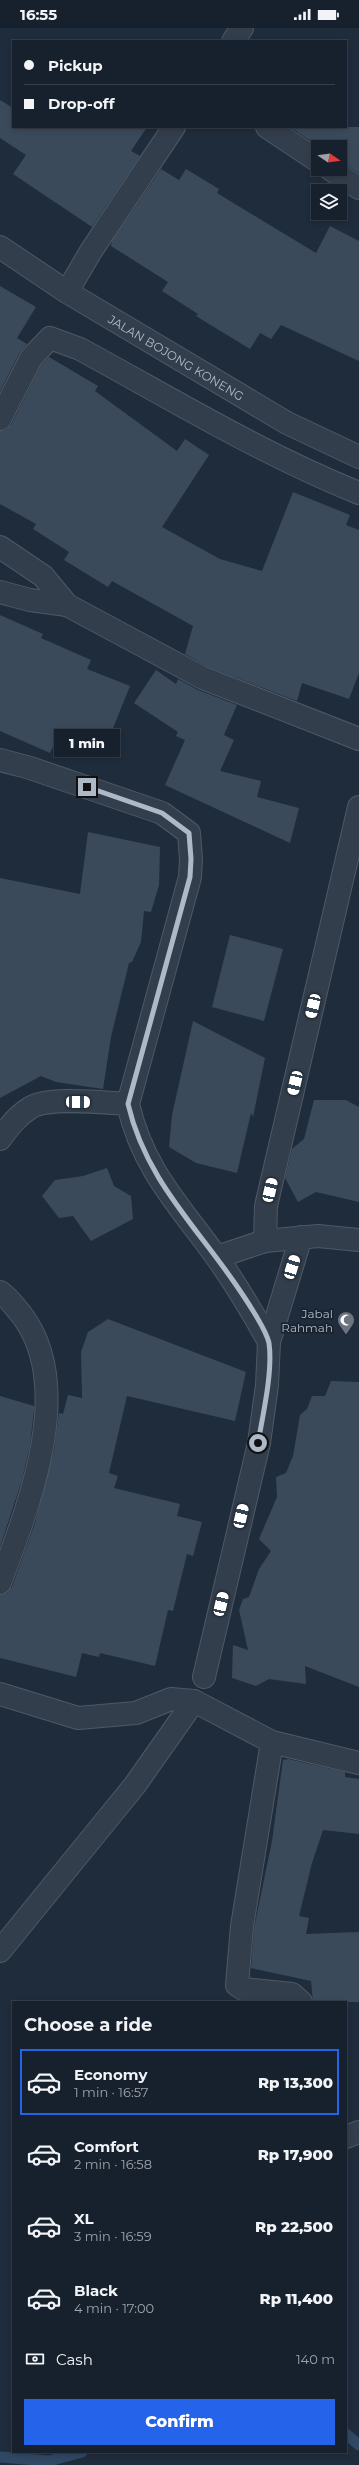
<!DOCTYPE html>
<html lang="en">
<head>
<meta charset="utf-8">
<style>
  :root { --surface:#17212d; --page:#202935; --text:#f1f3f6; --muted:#9ea3aa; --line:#363e49; --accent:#2563eb }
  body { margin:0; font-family:Montserrat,sans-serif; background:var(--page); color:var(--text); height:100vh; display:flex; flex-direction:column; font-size:15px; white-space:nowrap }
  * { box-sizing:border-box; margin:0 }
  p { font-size:13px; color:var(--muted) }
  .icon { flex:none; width:22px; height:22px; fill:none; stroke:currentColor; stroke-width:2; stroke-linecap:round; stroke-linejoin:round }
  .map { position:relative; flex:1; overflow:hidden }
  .details { position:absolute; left:12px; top:1973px; width:335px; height:452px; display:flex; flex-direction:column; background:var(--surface); border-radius:0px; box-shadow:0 2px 6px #0003,0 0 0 1px var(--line) }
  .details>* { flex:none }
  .banner { position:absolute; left:12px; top:12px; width:335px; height:88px; border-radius:0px; box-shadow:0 2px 6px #0003,0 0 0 1px var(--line); display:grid; align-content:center; height:88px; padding:0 12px; background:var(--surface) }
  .needle { width:26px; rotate:103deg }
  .fabs { position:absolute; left:311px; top:112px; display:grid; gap:8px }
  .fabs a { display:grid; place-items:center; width:36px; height:36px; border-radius:0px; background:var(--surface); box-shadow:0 2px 6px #0003,0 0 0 1px var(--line); font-size:20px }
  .end { position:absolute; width:18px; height:18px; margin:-9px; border:5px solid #aeb9c8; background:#111; box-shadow:0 0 0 2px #111 }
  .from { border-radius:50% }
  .bubble { position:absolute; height:28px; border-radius:0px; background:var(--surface); box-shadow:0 2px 6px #0003,0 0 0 1px var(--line); font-size:13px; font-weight:800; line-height:28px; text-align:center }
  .car { position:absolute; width:12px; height:24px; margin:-12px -6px; border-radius:5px; box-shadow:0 0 3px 1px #0007; background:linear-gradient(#fff 24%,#345 0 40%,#fff 0 76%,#345 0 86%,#fff 0) }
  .banner b { display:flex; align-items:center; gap:14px; height:38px; font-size:15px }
  .banner b+b { border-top:1px solid var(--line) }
  .banner i { width:10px; height:10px; background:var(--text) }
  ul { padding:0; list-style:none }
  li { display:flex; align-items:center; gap:12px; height:66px; margin:0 8px 6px; padding:0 4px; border:2px solid transparent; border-radius:0px }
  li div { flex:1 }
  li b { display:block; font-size:15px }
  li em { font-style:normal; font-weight:800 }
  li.selected { border-color:var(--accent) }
  li>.icon { width:36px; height:36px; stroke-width:1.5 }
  h2 { padding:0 12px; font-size:18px; line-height:48px }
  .pay { display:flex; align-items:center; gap:10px; height:44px; padding:0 12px; font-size:15px }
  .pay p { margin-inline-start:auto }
  .cta { display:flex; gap:8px; margin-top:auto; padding:8px 12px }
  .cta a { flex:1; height:46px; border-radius:0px; background:var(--accent); color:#fff; font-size:16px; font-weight:800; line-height:46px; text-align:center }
  .status { display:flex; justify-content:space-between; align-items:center; height:28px; padding:0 20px; background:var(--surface); direction:ltr }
  .status svg { height:11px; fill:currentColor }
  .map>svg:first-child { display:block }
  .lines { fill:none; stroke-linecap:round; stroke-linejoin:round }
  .stream { stroke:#314865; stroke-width:11 }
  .building { fill:#3b4a5b }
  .minor-casing { stroke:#4e5966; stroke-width:24 }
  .minor { stroke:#333e4c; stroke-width:22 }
  .route { stroke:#aeb9c8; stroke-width:5 }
  .labels { text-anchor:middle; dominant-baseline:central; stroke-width:3.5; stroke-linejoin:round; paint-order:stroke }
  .street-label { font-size:12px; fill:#aeb9c8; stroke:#192330 }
  .poi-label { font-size:12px; fill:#aeb9c8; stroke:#192330; text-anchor:end }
</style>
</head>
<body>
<div class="status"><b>16:55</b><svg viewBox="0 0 49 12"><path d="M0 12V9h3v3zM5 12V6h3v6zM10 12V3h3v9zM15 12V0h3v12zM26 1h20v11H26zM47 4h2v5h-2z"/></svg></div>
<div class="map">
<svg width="359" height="2437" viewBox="0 0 359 2437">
  <rect width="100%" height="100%" fill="#1f2c3c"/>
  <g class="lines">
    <g class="stream">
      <path d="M346,2406L359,2417"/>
      <path d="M0,2429L49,2433L82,2424"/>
    </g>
  </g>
  <g class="building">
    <path d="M0,72L13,80V99H147L131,123L140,128L92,199L13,146L26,127L0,110Z"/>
    <path d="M290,99H359V145L340,133V119H320Z"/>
    <path d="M161,141L179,152L186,141L219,161L217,165L316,225L330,198L359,213V333L281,297L271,311L260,305L250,321L196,288L198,286L162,263L168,254L111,218L112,213Z"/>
    <path d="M0,258L36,279L17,310L27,316L20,324L0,363Z"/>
    <path d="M49,329L98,358L95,363L177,423L185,411L209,427L162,499L220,531L262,543L293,464L350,487L346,497L359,502V645L349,671L302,655L297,673L208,639L185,626L193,598L112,553L108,559L64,532L69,524L33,501L36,496L0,476V403L6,402L11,397L41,337Z"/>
    <path d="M0,587L43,606L41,610L91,632L87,641L130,658L105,720L61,702L50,725L0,703Z"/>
    <path d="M156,642L176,656L178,651L198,662L237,677L224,707L234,712L220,743L261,753L257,769L299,780L290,815L165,757L185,712L176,708L178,704L134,675Z"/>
    <path d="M88,804L160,819L159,857L151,884L144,883L141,914L132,934L129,935L111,1009L103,1061L56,1054L41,1048L0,1070V850L80,866Z"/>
    <path d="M230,907L283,921L264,993L212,979Z"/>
    <path d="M193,993L265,1030L253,1089L251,1085L237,1145L196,1135L169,1119L172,1087Z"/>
    <path d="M314,1072H346L359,1079V1174L316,1164L298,1174L285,1150L292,1121L304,1111Z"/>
    <path d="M107,1140L114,1158L131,1168L133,1191L91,1213L73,1188L59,1190L42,1168L55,1152L83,1148Z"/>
    <path d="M108,1291L246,1344L235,1393L127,1368L109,1445L118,1448L114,1460L180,1476L177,1488L202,1494L193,1528L187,1526L173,1583L168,1582L155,1638L100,1625L99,1629L82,1625L76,1649L0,1630V1567L8,1565L12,1559L35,1495L54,1422L59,1385L63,1386L68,1367L82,1370L81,1324L88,1304Z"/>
    <path d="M331,1353L359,1354V1659L305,1638L306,1656L269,1651L256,1658L232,1650L233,1617L248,1622L239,1582L243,1571L249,1569L259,1541L271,1523L259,1511L277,1469L276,1449L286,1445L293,1428L300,1387L307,1381L312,1368H325Z"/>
    <path d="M0,1368L34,1378V1382L30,1417L22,1452L0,1519Z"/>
    <path d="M288,1731L345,1744V1749L359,1751V1806L323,1802L312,1835L299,1888L309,1890L306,1906L359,1904V1974H313L311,1953L251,1940L254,1900L272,1813L283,1732Z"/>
  </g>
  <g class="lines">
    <g class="minor-casing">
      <g id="minor">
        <path d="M233,13L242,0"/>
        <path d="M267,99L318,133"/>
        <path d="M330,141L359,160"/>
        <path id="s1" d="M0,219L67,264L287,395L359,429"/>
        <path d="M67,264L91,223L174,99"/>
        <path d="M0,391L31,330L50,310L80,321C172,371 262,426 359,465"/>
        <path d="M0,519L43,548L67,577"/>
        <path d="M0,564L30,572L67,577L203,650L359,711"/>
        <path d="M0,732L27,739L162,785L189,805L191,831L190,849L128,1076C143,1142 180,1178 218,1231C237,1258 253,1285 269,1314"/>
        <path d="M0,1111C9,1099 17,1088 30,1080C48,1068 105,1075 128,1076"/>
        <path d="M265,1213L266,1178L359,779"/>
        <path d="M217,1229L265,1213L318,1208L359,1212"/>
        <path d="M0,1264C9,1270 14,1278 21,1286C77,1358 28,1479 0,1555"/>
        <path d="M204,1649L259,1415L267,1357L269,1314L301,1209"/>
        <path d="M0,1666L78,1690L136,1685L171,1671L194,1673L272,1714L359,1735"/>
        <path d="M272,1714L242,1898L237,1957L243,1961L292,1966L301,1974"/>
        <path d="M0,1923L135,1757L194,1673"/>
        <path d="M346,2109L359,2104"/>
      </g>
    </g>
    <use href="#minor" class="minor"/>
  </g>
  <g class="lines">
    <path class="route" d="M87,759L162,785L189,805L191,831L190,849L128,1076C145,1149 193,1195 234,1254C243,1267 266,1301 269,1315C273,1343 263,1386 258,1415"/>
  </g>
  <defs>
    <g id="mosque-pin" transform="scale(0.9)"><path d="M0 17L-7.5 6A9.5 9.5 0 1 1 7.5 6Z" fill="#6b7280" stroke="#192330"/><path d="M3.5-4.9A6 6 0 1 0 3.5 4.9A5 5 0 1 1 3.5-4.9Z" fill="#fff"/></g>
  </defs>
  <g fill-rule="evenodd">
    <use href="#mosque-pin" x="346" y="1292"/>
  </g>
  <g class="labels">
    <g class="street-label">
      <text stroke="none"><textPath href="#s1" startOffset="208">JALAN BOJONG KONENG</textPath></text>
    </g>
    <g class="poi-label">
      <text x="333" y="1285">Jabal<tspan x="333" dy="14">Rahmah</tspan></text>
    </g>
  </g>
</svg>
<div class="fabs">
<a><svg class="needle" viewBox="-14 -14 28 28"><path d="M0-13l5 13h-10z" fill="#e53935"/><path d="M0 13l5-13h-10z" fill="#9ea3aa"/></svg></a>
<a><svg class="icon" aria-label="layers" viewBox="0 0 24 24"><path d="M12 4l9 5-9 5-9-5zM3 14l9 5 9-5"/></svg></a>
</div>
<i class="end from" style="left:258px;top:1415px"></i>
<i class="end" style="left:87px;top:759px"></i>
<div class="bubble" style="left:54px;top:701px;width:66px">1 min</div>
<i class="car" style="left:313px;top:978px;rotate:193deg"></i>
<i class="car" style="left:295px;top:1055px;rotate:193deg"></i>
<i class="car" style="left:78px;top:1074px;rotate:91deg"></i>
<i class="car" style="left:270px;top:1162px;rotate:13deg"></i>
<i class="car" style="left:292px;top:1239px;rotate:17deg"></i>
<i class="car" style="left:241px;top:1488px;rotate:13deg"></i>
<i class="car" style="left:221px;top:1576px;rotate:13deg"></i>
<div class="banner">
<b><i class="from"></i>Pickup</b>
<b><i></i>Drop-off</b>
</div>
<section class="details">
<h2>Choose a ride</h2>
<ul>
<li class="selected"><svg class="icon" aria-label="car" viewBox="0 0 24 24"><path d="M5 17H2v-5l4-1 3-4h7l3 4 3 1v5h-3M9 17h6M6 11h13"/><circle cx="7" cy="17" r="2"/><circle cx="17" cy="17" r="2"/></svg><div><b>Economy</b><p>1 min · 16:57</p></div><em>Rp 13,300</em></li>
<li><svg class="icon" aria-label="car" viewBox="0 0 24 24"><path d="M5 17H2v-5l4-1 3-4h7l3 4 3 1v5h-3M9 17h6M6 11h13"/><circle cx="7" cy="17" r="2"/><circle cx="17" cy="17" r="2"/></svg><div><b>Comfort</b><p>2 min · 16:58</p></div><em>Rp 17,900</em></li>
<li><svg class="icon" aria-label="car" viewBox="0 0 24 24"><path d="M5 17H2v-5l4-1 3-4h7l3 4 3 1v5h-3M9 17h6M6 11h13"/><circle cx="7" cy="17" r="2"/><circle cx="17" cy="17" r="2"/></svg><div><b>XL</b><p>3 min · 16:59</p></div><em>Rp 22,500</em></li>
<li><svg class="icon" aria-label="car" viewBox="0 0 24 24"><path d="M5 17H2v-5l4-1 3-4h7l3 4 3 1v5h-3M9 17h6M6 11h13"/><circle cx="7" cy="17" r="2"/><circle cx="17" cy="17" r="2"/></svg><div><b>Black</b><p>4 min · 17:00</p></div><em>Rp 11,400</em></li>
</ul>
<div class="pay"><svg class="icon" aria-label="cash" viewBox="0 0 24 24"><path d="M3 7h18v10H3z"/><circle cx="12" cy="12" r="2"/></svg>Cash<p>140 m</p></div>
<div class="cta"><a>Confirm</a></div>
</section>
</div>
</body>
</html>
